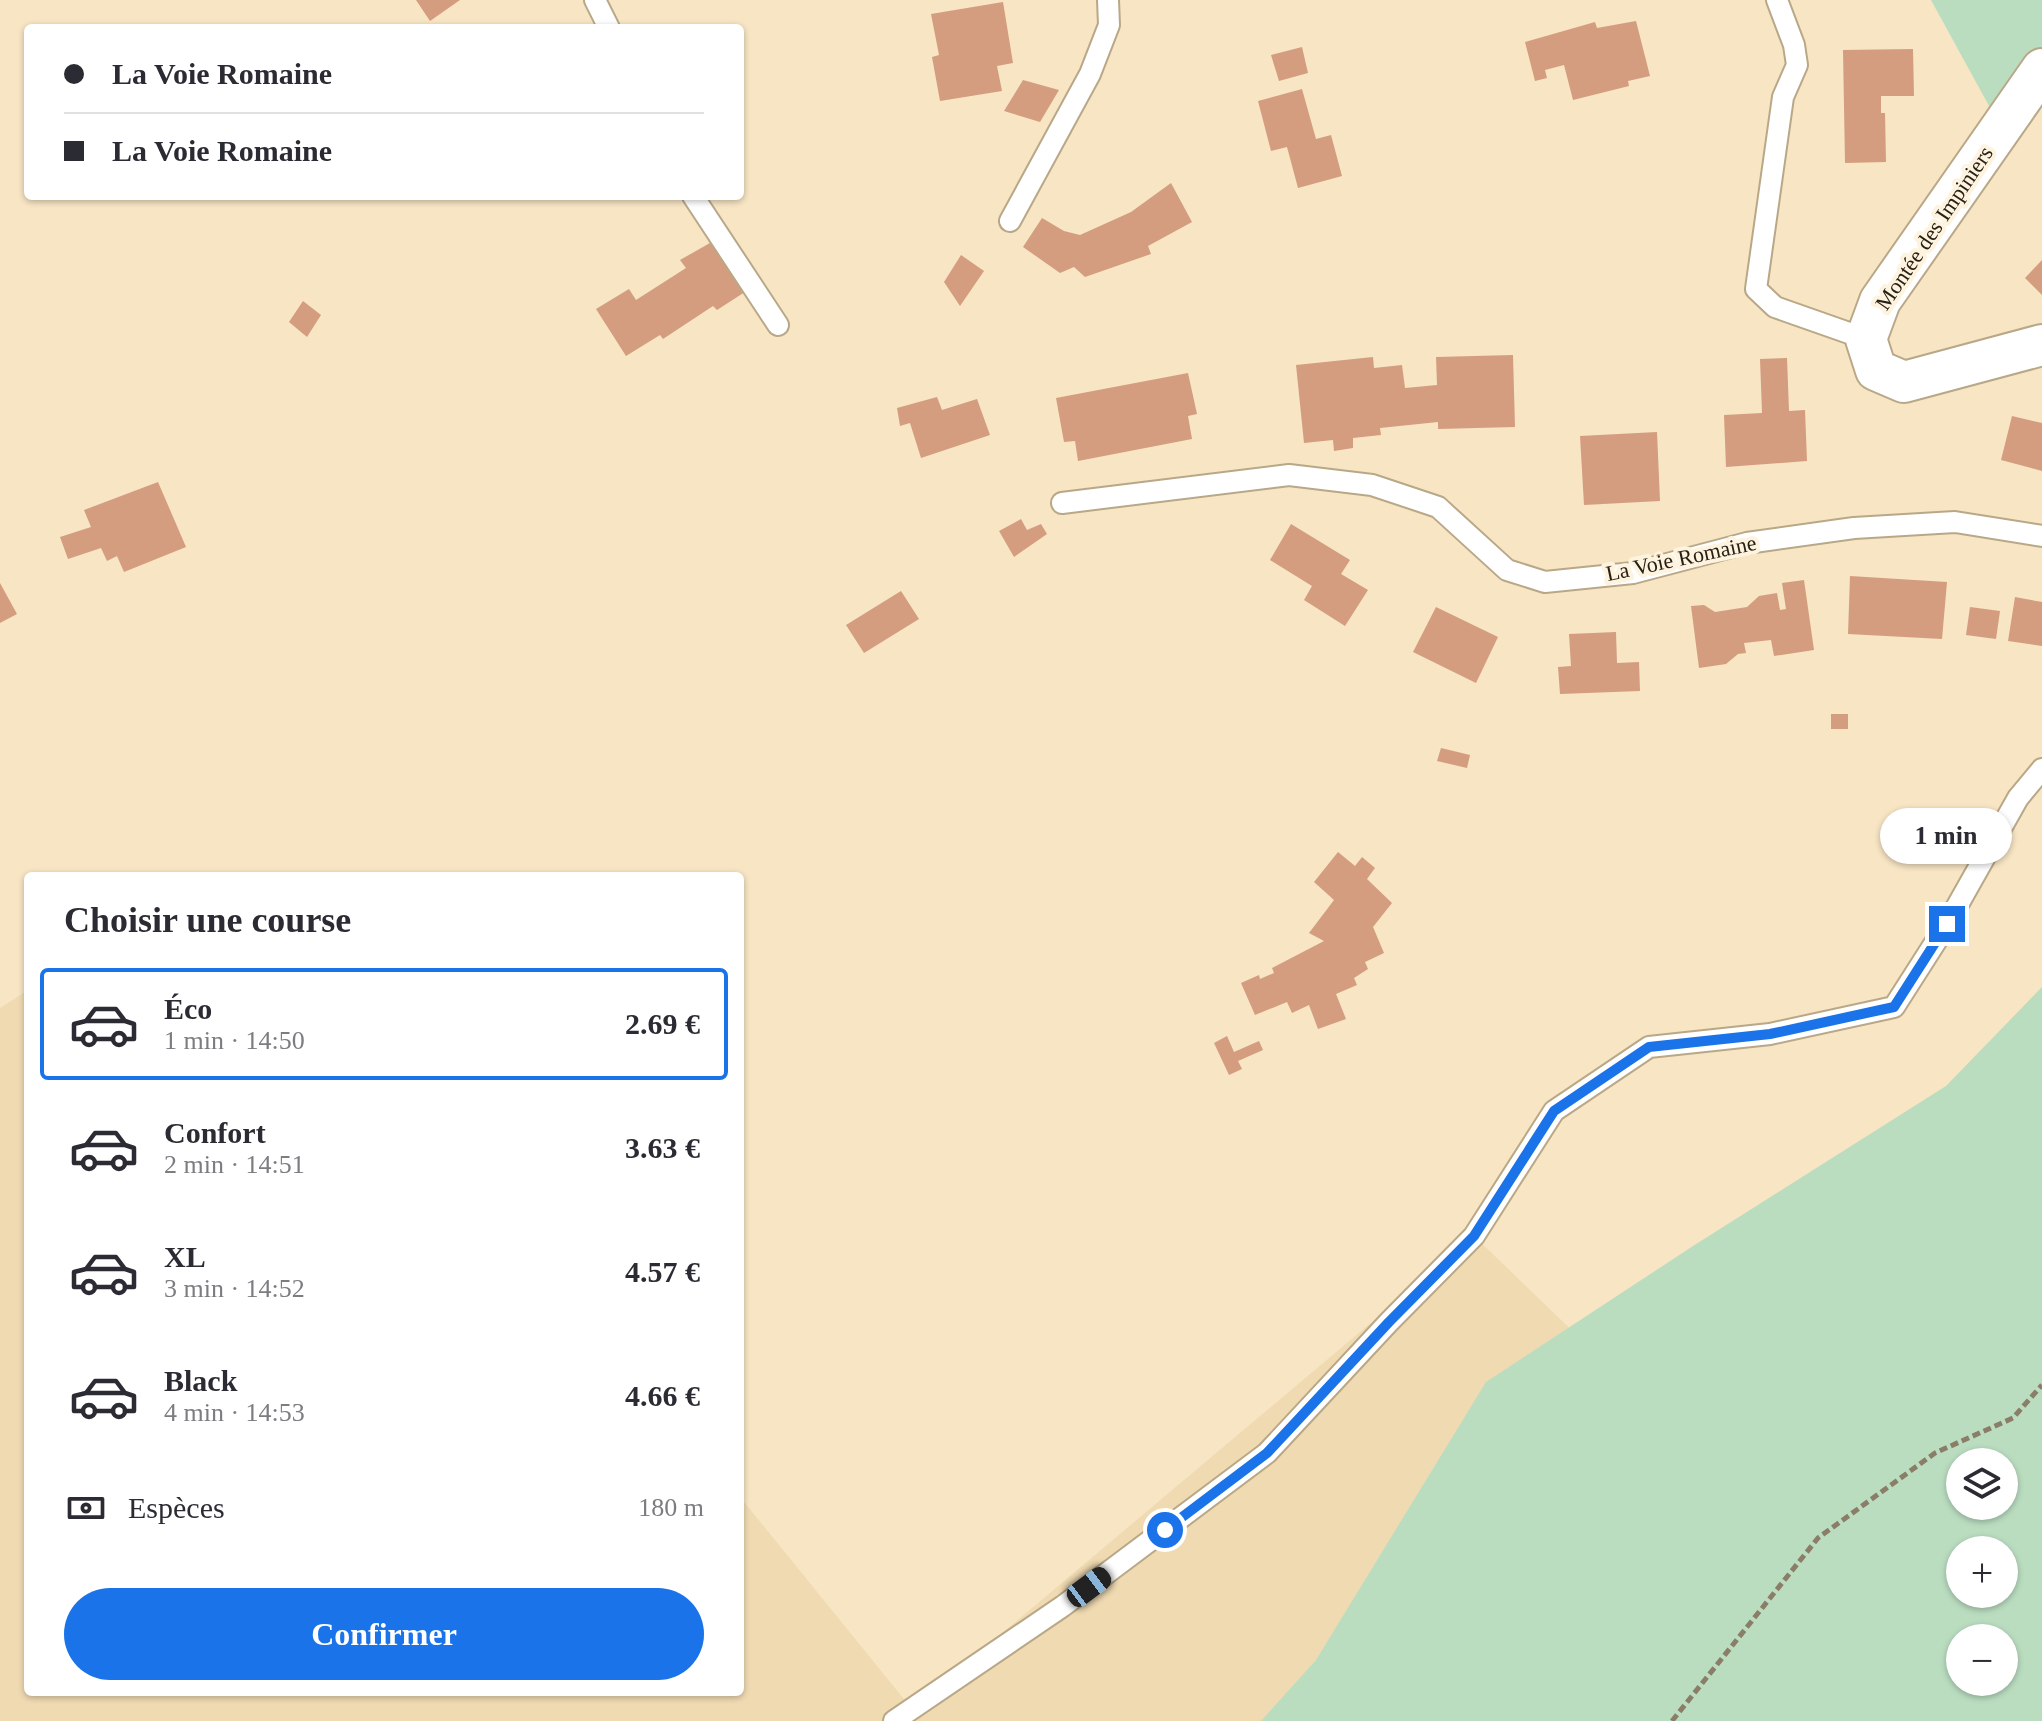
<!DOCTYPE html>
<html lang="fr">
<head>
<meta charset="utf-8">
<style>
  :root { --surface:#fff; --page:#f7f7f7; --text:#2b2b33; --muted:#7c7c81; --line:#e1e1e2; --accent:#1a73e8 }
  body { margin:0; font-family:Georgia,serif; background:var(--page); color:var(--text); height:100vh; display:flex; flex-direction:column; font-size:30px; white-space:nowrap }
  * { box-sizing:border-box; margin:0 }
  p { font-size:26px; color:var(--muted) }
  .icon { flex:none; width:44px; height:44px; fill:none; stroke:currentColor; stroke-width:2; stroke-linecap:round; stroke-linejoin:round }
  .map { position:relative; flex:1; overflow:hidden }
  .drawer { position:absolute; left:24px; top:872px; width:720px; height:824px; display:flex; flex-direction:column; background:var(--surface); border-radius:8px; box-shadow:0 2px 6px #0004 }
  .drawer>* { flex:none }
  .banner { position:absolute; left:24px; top:24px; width:720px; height:176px; border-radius:8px; box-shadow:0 2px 6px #0004; display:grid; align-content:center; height:176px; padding:0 40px; background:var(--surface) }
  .controls { position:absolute; left:1946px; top:1448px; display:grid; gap:16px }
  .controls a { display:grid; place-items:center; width:72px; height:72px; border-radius:50%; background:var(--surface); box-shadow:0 2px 6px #0004; font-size:40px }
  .end { position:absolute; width:36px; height:36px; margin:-18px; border:10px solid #1a73e8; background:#fff; box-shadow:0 0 0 4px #fff }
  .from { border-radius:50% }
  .bubble { position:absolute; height:56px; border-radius:28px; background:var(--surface); box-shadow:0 2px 6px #0004; font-size:26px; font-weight:700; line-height:56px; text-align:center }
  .car { position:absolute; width:24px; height:48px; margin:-24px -12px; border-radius:10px; box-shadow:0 0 6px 2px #0007; background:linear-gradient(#222 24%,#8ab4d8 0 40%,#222 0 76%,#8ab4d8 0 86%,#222 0) }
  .banner b { display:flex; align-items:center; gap:28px; height:76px; font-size:30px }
  .banner b+b { border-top:2px solid var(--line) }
  .banner i { width:20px; height:20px; background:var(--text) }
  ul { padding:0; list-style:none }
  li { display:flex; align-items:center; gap:24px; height:112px; margin:0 16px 12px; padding:0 24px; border:4px solid transparent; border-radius:8px }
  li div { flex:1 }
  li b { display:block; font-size:30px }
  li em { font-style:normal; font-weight:700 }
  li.on { border-color:var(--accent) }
  li>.icon { width:72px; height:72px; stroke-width:1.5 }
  h2 { padding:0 40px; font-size:36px; line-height:96px }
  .pay { display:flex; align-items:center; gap:20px; height:88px; padding:0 40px; font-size:30px }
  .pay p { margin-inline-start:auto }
  .cta { display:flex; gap:16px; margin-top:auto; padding:16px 40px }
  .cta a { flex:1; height:92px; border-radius:48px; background:var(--accent); color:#fff; font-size:32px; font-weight:700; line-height:92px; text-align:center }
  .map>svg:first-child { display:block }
  .built { fill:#f0dab2 }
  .green { fill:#baddc0; fill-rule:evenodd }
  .building { fill:#d49d7f }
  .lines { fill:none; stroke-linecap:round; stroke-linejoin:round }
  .service-casing { stroke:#b9a888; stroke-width:24 }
  .minor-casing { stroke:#b9a888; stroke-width:44 }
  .path { stroke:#8b7e68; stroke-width:5; stroke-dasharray:8 4; stroke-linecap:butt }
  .service { stroke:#fff; stroke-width:20 }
  .minor { stroke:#fff; stroke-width:40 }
  .route { stroke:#1a73e8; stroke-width:10 }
  .labels { text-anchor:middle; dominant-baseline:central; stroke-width:8; stroke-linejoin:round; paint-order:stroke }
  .street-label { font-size:22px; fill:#272014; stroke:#fef3df }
</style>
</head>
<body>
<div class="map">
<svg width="2042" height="1721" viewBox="0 0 2042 1721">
  <rect width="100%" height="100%" fill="#f7e5c4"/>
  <path class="built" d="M28,990V1692H740V1497L912,1709L1474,1236L1977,1721H0V1008Z"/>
  <g class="green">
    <path d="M1931,0H2042V47L1994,115Z"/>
    <path d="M2042,987V1721H1261L1316,1660L1486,1382L1693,1246L1946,1086ZM1960,1462H2004V1506H1960ZM1960,1550H2004V1594H1960ZM1960,1638H2004V1682H1960Z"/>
  </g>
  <g class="building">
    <path d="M416,0H460L430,21Z"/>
    <path d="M1003,2L1013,63L997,66L1002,91L940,101L932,57L939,55L931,14Z"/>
    <path d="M1636,21L1650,76L1628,81L1629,86L1573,100L1564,65L1545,70L1547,78L1535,81L1525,42L1595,22L1597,28Z"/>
    <path d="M1302,47L1308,73L1279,81L1271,55Z"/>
    <path d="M1913,49L1914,96H1881V113H1885L1886,162L1845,163L1843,50Z"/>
    <path d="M1023,80L1059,90L1040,122L1004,111Z"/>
    <path d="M1302,89L1316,139L1331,135L1342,176L1298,188L1287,147L1271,151L1258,101Z"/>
    <path d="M1171,183L1192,222L1148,246L1151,254L1085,277L1074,267L1060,273L1023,247L1042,218L1064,231L1080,235L1131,212Z"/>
    <path d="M717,239L748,290L717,310L713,306L663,339L660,335L626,356L596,309L629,289L636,300L686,268L680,260Z"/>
    <path d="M961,255L984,271L960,306L944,282Z"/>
    <path d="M2042,260V295L2025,278Z"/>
    <path d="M303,301L321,315L307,337L289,322Z"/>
    <path d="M1513,355L1515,427L1438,429V422L1380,428L1381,435L1353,438V448L1334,451L1333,440L1304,443L1296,365L1373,357L1374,368L1402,365L1405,388L1437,385L1436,357Z"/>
    <path d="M1787,358L1789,411L1805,410L1807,461L1726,467L1724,415L1762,413L1760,359Z"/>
    <path d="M1188,373L1197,414L1188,416L1192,439L1078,461L1075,441L1064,442L1056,398Z"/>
    <path d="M937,397L942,410L977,399L990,435L921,458L910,423L900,426L897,408Z"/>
    <path d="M2012,416L2042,423V471L2001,460Z"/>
    <path d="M1657,432L1660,501L1584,505L1580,436Z"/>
    <path d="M158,482L186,547L124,572L117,556L107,561L101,548L68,559L60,537L91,527L84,510Z"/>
    <path d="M1021,519L1027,530L1041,524L1047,534L1014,557L999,531Z"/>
    <path d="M1291,524L1350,560L1341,574L1368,590L1345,626L1304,600L1312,586L1270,560Z"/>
    <path d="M1850,576L1947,582L1942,639L1848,634Z"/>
    <path d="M1804,580L1814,650L1774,656L1771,640L1744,643L1746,653L1738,654L1726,664L1699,668L1691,606L1704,605L1715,612L1747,607L1759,596L1777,593L1780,610L1786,609L1782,583Z"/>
    <path d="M0,583L17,614L0,623Z"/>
    <path d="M901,591L919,619L864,653L846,625Z"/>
    <path d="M2015,597L2042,602V646L2008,641Z"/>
    <path d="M1436,607L1498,637L1476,683L1413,652Z"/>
    <path d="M1970,607L2000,611L1996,639L1966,635Z"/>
    <path d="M1616,632L1617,663L1639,662L1640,691L1560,694L1558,667L1571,666L1569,634Z"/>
    <rect x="1831" y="714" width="17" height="15"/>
    <path d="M1441,748L1470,755L1467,768L1437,761Z"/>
    <path d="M1338,852L1355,866L1362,857L1375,868L1367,879L1392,903L1373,927L1384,953L1365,962L1368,969L1354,978L1357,985L1336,994L1346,1019L1318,1029L1309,1005L1292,1013L1287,1002L1255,1015L1241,983L1259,975L1260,979L1274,973L1272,968L1324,941L1309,933L1334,900L1314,882Z"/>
    <path d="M1227,1036L1234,1052L1259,1041L1263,1050L1238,1061L1242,1069L1229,1075L1214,1043Z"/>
  </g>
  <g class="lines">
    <g class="service-casing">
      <g id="service">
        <path d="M595,0L609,28"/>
        <path d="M1777,0L1794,45L1797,65L1783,97L1756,289L1775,307L1866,339"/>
        <path d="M693,196L778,325"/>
        <path d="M1010,221L1090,74L1109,25L1108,0"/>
        <path d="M1062,503L1289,475L1372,485L1438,507L1507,570L1545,582L1633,573L1747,543L1854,528L1955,522L2042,536"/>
        <path d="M894,1721L1063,1606L1267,1453L1389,1322L1474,1236L1554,1111L1649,1047L1770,1034L1894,1007L1947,924L2018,798L2042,769"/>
      </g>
    </g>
    <g class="minor-casing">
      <path id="minor" d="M2042,69L1880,301L1866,339L1876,370L1904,382L2042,345"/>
    </g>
    <path class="path" d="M1672,1721L1818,1538L1935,1453L2013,1418L2042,1385"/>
    <use href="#service" class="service"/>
    <use href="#minor" class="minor"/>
  </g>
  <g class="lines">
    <path class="route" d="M1165,1530L1267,1453L1389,1322L1474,1236L1554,1111L1649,1047L1770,1034L1894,1007L1947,924"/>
  </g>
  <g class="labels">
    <g class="street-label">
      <text transform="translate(1934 228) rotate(-56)">Montée des Impiniers</text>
      <text transform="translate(1681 558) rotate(-12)">La Voie Romaine</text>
    </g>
  </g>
</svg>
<div class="controls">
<a><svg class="icon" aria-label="layers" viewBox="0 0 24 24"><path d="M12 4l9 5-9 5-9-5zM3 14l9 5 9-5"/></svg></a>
<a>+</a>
<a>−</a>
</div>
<i class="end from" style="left:1165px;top:1530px"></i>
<i class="end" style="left:1947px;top:924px"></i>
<div class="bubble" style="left:1880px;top:808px;width:132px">1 min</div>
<i class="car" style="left:1089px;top:1587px;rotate:53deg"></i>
<div class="banner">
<b><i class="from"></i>La Voie Romaine</b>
<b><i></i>La Voie Romaine</b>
</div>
<section class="drawer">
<h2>Choisir une course</h2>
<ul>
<li class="on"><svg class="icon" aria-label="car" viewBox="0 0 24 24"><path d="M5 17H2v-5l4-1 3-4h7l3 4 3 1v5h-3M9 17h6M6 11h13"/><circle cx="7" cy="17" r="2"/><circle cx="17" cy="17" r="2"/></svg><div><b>Éco</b><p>1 min · 14:50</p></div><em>2.69 €</em></li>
<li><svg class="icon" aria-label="car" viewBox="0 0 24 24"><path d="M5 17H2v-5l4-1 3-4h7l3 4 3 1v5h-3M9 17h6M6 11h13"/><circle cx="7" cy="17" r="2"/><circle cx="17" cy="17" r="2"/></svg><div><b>Confort</b><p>2 min · 14:51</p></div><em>3.63 €</em></li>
<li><svg class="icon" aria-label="car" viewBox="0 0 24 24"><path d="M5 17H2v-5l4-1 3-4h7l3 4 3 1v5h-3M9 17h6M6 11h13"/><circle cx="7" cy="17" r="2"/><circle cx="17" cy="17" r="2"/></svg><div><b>XL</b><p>3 min · 14:52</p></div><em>4.57 €</em></li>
<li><svg class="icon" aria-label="car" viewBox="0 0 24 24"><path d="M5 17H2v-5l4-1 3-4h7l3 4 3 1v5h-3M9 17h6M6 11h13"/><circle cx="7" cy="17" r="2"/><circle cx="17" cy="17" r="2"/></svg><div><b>Black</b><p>4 min · 14:53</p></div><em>4.66 €</em></li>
</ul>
<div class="pay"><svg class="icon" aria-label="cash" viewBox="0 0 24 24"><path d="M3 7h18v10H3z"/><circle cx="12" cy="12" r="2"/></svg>Espèces<p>180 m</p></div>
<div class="cta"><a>Confirmer</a></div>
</section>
</div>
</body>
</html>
